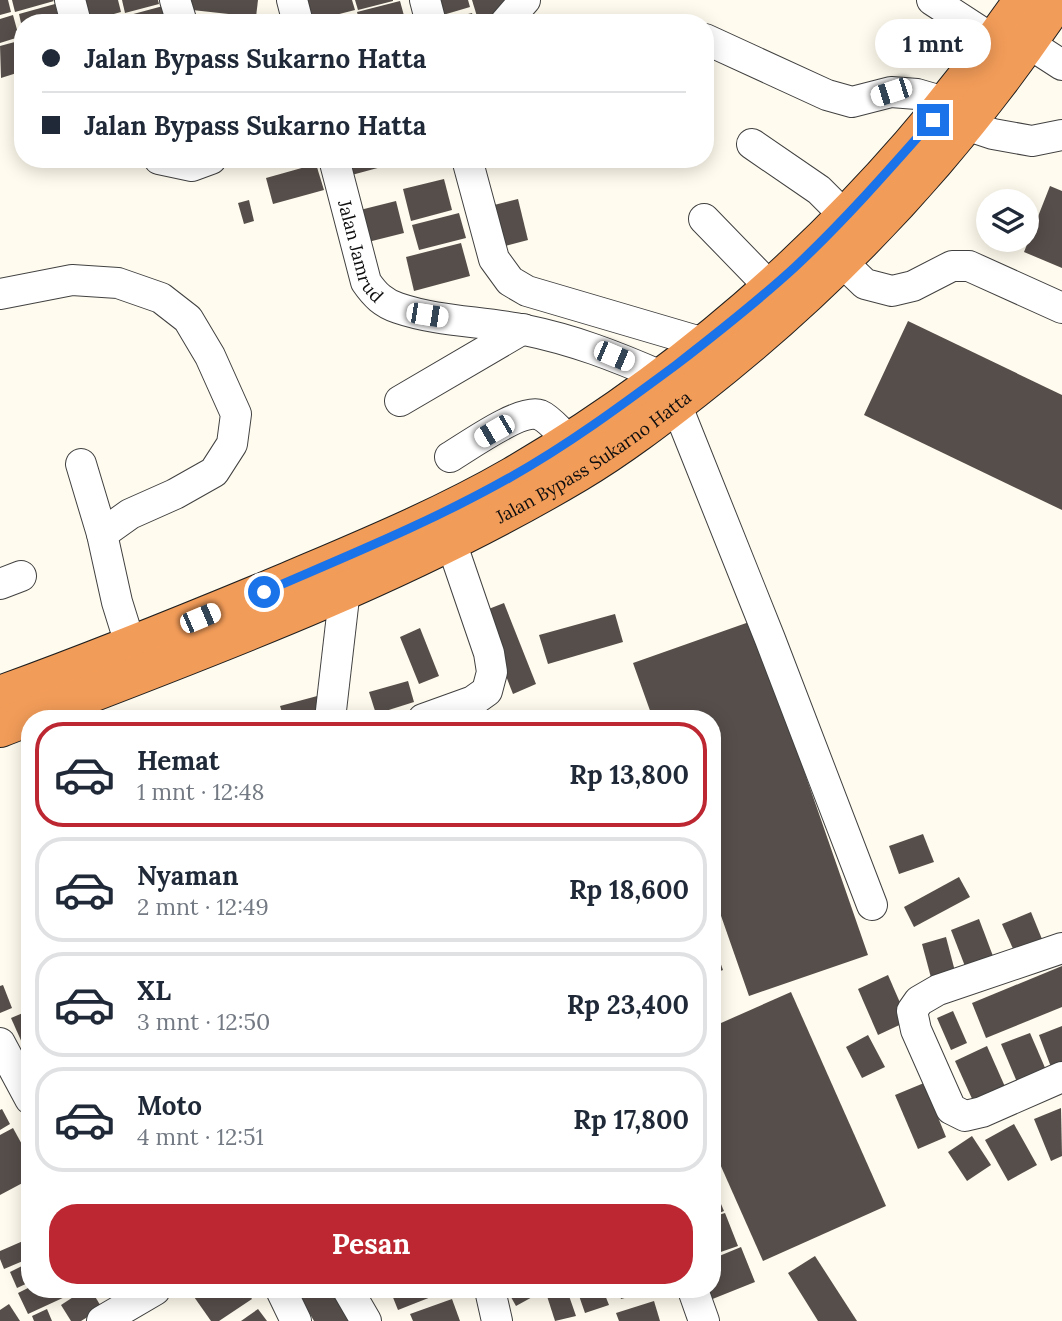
<!DOCTYPE html>
<html lang="id">
<head>
<meta charset="utf-8">
<style>
  :root { --surface:#fff; --page:#f2f2f3; --text:#1f2937; --muted:#747a83; --line:#e0e1e3; --accent:#bc2731 }
  body { margin:0; font-family:Lora,serif; background:var(--page); color:var(--text); height:100vh; display:flex; flex-direction:column; font-size:26px; white-space:nowrap }
  * { box-sizing:border-box; margin:0 }
  p { font-size:23px; color:var(--muted) }
  .icon { flex:none; width:38px; height:38px; fill:none; stroke:currentColor; stroke-width:2; stroke-linecap:round; stroke-linejoin:round }
  .map { position:relative; flex:1; overflow:hidden }
  .side { position:absolute; left:21px; top:710px; width:700px; height:588px; display:flex; flex-direction:column; background:var(--surface); border-radius:28px; box-shadow:0 4px 18px #0003 }
  .side>* { flex:none }
  .banner { position:absolute; left:14px; top:14px; width:700px; height:154px; border-radius:28px; box-shadow:0 4px 18px #0003; display:grid; align-content:center; height:154px; padding:0 28px; background:var(--surface) }
  .fabs { position:absolute; left:976px; top:189px; display:grid; gap:14px }
  .fabs a { display:grid; place-items:center; width:63px; height:63px; border-radius:50%; background:var(--surface); box-shadow:0 4px 18px #0003; font-size:35px }
  .end { position:absolute; width:32px; height:32px; margin:-16px; border:9px solid #1a73e8; background:#fff; box-shadow:0 0 0 4px #fff }
  .from { border-radius:50% }
  .bubble { position:absolute; height:49px; border-radius:24px; background:var(--surface); box-shadow:0 4px 18px #0003; font-size:23px; font-weight:700; line-height:49px; text-align:center }
  .car { position:absolute; width:21px; height:42px; margin:-21px -10px; border-radius:9px; box-shadow:0 0 5px 2px #0007; background:linear-gradient(#fff 24%,#345 0 40%,#fff 0 76%,#345 0 86%,#fff 0) }
  .banner b { display:flex; align-items:center; gap:24px; height:66px; font-size:26px }
  .banner b+b { border-top:2px solid var(--line) }
  .banner i { width:18px; height:18px; background:var(--text) }
  ul { padding:12px 0 0; list-style:none }
  li { display:flex; align-items:center; gap:21px; height:105px; margin:0 14px 10px; padding:0 14px; border:4px solid var(--line); border-radius:28px }
  li div { flex:1 }
  li b { display:block; font-size:26px }
  li em { font-style:normal; font-weight:700 }
  li.current { border-color:var(--accent) }
  li>.icon { width:63px; height:63px; stroke-width:1.5 }
  .action { display:flex; gap:14px; margin-top:auto; padding:14px 28px }
  .action a { flex:1; height:80px; border-radius:28px; background:var(--accent); color:#fff; font-size:28px; font-weight:700; line-height:80px; text-align:center }
  .map>svg:first-child { display:block }
  .building { fill:#564e4a }
  .lines { fill:none; stroke-linecap:round; stroke-linejoin:round }
  .minor-casing { stroke:#414141; stroke-width:32 }
  .highway-casing { stroke:#1f1f1f; stroke-width:40 }
  .minor { stroke:#fff; stroke-width:30 }
  .highway { stroke:#f29c59; stroke-width:38 }
  .route { stroke:#1a73e8; stroke-width:9 }
  .labels { text-anchor:middle; dominant-baseline:central; stroke-width:7; stroke-linejoin:round; paint-order:stroke }
  .street-label { font-size:18px; fill:#0e0e0e; stroke:#fff }
</style>
</head>
<body>
<div class="map">
<svg width="1062" height="1321" viewBox="0 0 1062 1321">
  <rect width="100%" height="100%" fill="#fffbee"/>
  <g class="building">
    <path d="M0,0H8L11,12L0,15Z"/>
    <path d="M12,0H53L54,1L15,12Z"/>
    <path d="M83,0H118L121,12L89,21Z"/>
    <path d="M122,0H158L159,4L125,13Z"/>
    <path d="M184,0H258L256,17L183,9Z"/>
    <path d="M306,0H352L355,10L312,21Z"/>
    <path d="M355,0H393V1L358,10Z"/>
    <path d="M439,0H468L470,7L443,15Z"/>
    <path d="M472,0H519L498,23H479Z"/>
    <path d="M400,1L406,23H360L357,12Z"/>
    <path d="M55,4L60,23H21L19,14Z"/>
    <path d="M163,6L167,23H128L126,16Z"/>
    <path d="M472,13L475,23H445L444,20Z"/>
    <path d="M356,14L358,23H326V22Z"/>
    <path d="M13,15L19,37L0,43V19Z"/>
    <path d="M118,15L120,23H91L90,22Z"/>
    <path d="M22,40L23,71L1,78L0,46Z"/>
    <path d="M293,159H320V160L295,167Z"/>
    <path d="M344,159H383L385,166L348,176Z"/>
    <path d="M316,164L324,190L273,204L266,178Z"/>
    <path d="M444,179L452,210L411,221L403,189Z"/>
    <path d="M1050,186L1062,191V268L1024,252Z"/>
    <path d="M518,199L528,240L501,247L490,206Z"/>
    <path d="M249,200L254,221L244,224L238,203Z"/>
    <path d="M396,201L404,233L364,243L356,211Z"/>
    <path d="M459,213L466,238L419,250L412,225Z"/>
    <path d="M461,243L470,276L414,291L406,257Z"/>
    <path d="M908,321L1062,395V510L864,415Z"/>
    <path d="M504,603L536,684L513,694L481,612Z"/>
    <path d="M615,614L623,642L548,664L539,635Z"/>
    <path d="M752,621L868,955L749,996L712,890V719H653L633,663Z"/>
    <path d="M420,628L439,676L419,684L400,637Z"/>
    <path d="M408,681L414,702L376,714L369,692Z"/>
    <path d="M321,695L328,719H284L280,706Z"/>
    <path d="M923,834L934,862L899,874L889,846Z"/>
    <path d="M959,877L970,897L914,927L904,907Z"/>
    <path d="M1031,912L1042,939L1014,951L1002,924Z"/>
    <path d="M979,919L996,964L968,974L951,930Z"/>
    <path d="M946,937L957,979L933,985L922,944Z"/>
    <path d="M712,940L723,970L712,974Z"/>
    <path d="M1062,966V1007L986,1038L972,1003Z"/>
    <path d="M888,975L908,1021L878,1035L858,989Z"/>
    <path d="M3,985L12,1008L0,1013V986Z"/>
    <path d="M791,992L886,1206L763,1261L712,1146V1027Z"/>
    <path d="M30,1010V1042L23,1045L11,1018Z"/>
    <path d="M953,1011L967,1043L951,1050L937,1018Z"/>
    <path d="M1062,1026V1063L1051,1067L1039,1035Z"/>
    <path d="M1030,1033L1046,1070L1017,1082L1001,1044Z"/>
    <path d="M868,1035L885,1067L862,1078L846,1047Z"/>
    <path d="M987,1046L1010,1098L978,1112L955,1061Z"/>
    <path d="M924,1083L946,1137L918,1149L895,1095Z"/>
    <path d="M1061,1108L1062,1156L1051,1161L1034,1119Z"/>
    <path d="M2,1109L10,1124L0,1130V1110Z"/>
    <path d="M1014,1124L1037,1165L1008,1181L985,1140Z"/>
    <path d="M13,1128L30,1159V1179L0,1195V1135Z"/>
    <path d="M972,1136L991,1165L967,1181L948,1152Z"/>
    <path d="M712,1183L724,1211L712,1216Z"/>
    <path d="M725,1213L738,1246L712,1255V1217Z"/>
    <path d="M30,1238V1258L4,1269L0,1259V1251Z"/>
    <path d="M741,1247L755,1282L705,1302L700,1290H712V1259Z"/>
    <path d="M815,1256L857,1321H818L788,1273Z"/>
    <path d="M30,1262V1282L17,1288L10,1272Z"/>
    <path d="M30,1287V1290H80L28,1314L18,1293Z"/>
    <path d="M84,1290H91L102,1308L81,1321H71L61,1305Z"/>
    <path d="M198,1290H246L252,1299L219,1321H211L192,1294Z"/>
    <path d="M316,1290H333L353,1321H314L301,1299Z"/>
    <path d="M390,1290H429L431,1297L398,1310Z"/>
    <path d="M507,1290H545L516,1306Z"/>
    <path d="M556,1290H567L576,1316L555,1321L546,1293Z"/>
    <path d="M577,1290H603L609,1305L585,1313Z"/>
    <path d="M618,1290H650V1291L621,1299Z"/>
    <path d="M452,1299L460,1321H413L410,1314Z"/>
    <path d="M654,1301L660,1321H619L616,1313Z"/>
    <path d="M9,1304L20,1321H0V1310Z"/>
    <path d="M47,1309L52,1321H34L32,1316Z"/>
    <path d="M258,1309L267,1321H241Z"/>
  </g>
  <g class="lines">
    <g class="minor-casing">
      <g id="minor">
        <path d="M70,0L76,23"/>
        <path d="M175,0L182,23"/>
        <path d="M292,0L298,23"/>
        <path d="M425,0L431,23"/>
        <path d="M932,0L995,41"/>
        <path d="M505,23L525,0"/>
        <path d="M705,39L827,95L852,102L891,92L917,94L948,103"/>
        <path d="M1028,43L1062,65"/>
        <path d="M966,125L993,134L1032,141L1062,135"/>
        <path d="M752,144L819,190L846,217"/>
        <path d="M159,159L192,166L211,159"/>
        <path id="s1" d="M334,159L366,282C375,295 383,303 398,308C439,322 483,321 525,330C574,340 615,356 661,376"/>
        <path d="M467,159L494,259L510,281L527,291L704,343"/>
        <path d="M704,219L771,288"/>
        <path d="M841,261L865,284L892,291L913,286L952,266H969L1062,308"/>
        <path d="M0,294L72,280L118,283L161,298L188,319L210,356L236,414L232,444L214,472L175,494L130,514L102,534L117,602L131,647"/>
        <path d="M400,401L523,329"/>
        <path d="M676,404L770,639L872,905"/>
        <path d="M450,457C467,447 521,408 540,415C550,419 561,434 570,441"/>
        <path d="M81,464L102,534"/>
        <path d="M0,584L21,576"/>
        <path d="M330,719L345,589"/>
        <path d="M423,719L473,701L487,691L492,672L489,653L451,542"/>
        <path d="M1062,948L938,990L919,1001L912,1011L916,1030L951,1109L965,1116L982,1112L1062,1077"/>
        <path d="M0,1043L30,1099"/>
        <path d="M281,1290L296,1321"/>
        <path d="M348,1290L366,1321"/>
        <path d="M490,1290L497,1321"/>
        <path d="M693,1290L704,1321"/>
        <path d="M102,1321L155,1290"/>
      </g>
    </g>
    <g class="highway-casing">
      <g id="highway">
        <path d="M0,695C97,660 193,621 289,581C364,549 442,517 513,476C716,358 890,193 1023,0"/>
        <path id="s2" d="M0,728C195,653 397,580 577,473C619,448 658,418 695,389C836,279 958,148 1057,0"/>
      </g>
    </g>
    <use href="#minor" class="minor"/>
    <use href="#highway" class="highway"/>
  </g>
  <g class="lines">
    <path class="route" d="M264,592C347,556 431,522 509,478C568,445 622,405 676,365C716,334 757,302 795,267C844,221 888,171 933,120"/>
  </g>
  <g class="labels">
    <g class="street-label">
      <text stroke="none"><textPath href="#s1" startOffset="96">Jalan Jamrud</textPath></text>
      <text stroke="none"><textPath href="#s2" startOffset="654">Jalan Bypass Sukarno Hatta</textPath></text>
    </g>
  </g>
</svg>
<div class="fabs">
<a><svg class="icon" aria-label="layers" viewBox="0 0 24 24"><path d="M12 4l9 5-9 5-9-5zM3 14l9 5 9-5"/></svg></a>
</div>
<i class="end from" style="left:264px;top:592px"></i>
<i class="end" style="left:933px;top:120px"></i>
<div class="bubble" style="left:875px;top:19px;width:116px">1 mnt</div>
<i class="car" style="left:891px;top:92px;rotate:252deg"></i>
<i class="car" style="left:427px;top:315px;rotate:99deg"></i>
<i class="car" style="left:614px;top:356px;rotate:113deg"></i>
<i class="car" style="left:494px;top:431px;rotate:240deg"></i>
<i class="car" style="left:200px;top:618px;rotate:67deg"></i>
<div class="banner">
<b><i class="from"></i>Jalan Bypass Sukarno Hatta</b>
<b><i></i>Jalan Bypass Sukarno Hatta</b>
</div>
<section class="side">
<ul>
<li class="current"><svg class="icon" aria-label="car" viewBox="0 0 24 24"><path d="M5 17H2v-5l4-1 3-4h7l3 4 3 1v5h-3M9 17h6M6 11h13"/><circle cx="7" cy="17" r="2"/><circle cx="17" cy="17" r="2"/></svg><div><b>Hemat</b><p>1 mnt · 12:48</p></div><em>Rp 13,800</em></li>
<li><svg class="icon" aria-label="car" viewBox="0 0 24 24"><path d="M5 17H2v-5l4-1 3-4h7l3 4 3 1v5h-3M9 17h6M6 11h13"/><circle cx="7" cy="17" r="2"/><circle cx="17" cy="17" r="2"/></svg><div><b>Nyaman</b><p>2 mnt · 12:49</p></div><em>Rp 18,600</em></li>
<li><svg class="icon" aria-label="car" viewBox="0 0 24 24"><path d="M5 17H2v-5l4-1 3-4h7l3 4 3 1v5h-3M9 17h6M6 11h13"/><circle cx="7" cy="17" r="2"/><circle cx="17" cy="17" r="2"/></svg><div><b>XL</b><p>3 mnt · 12:50</p></div><em>Rp 23,400</em></li>
<li><svg class="icon" aria-label="car" viewBox="0 0 24 24"><path d="M5 17H2v-5l4-1 3-4h7l3 4 3 1v5h-3M9 17h6M6 11h13"/><circle cx="7" cy="17" r="2"/><circle cx="17" cy="17" r="2"/></svg><div><b>Moto</b><p>4 mnt · 12:51</p></div><em>Rp 17,800</em></li>
</ul>
<div class="action"><a>Pesan</a></div>
</section>
</div>
</body>
</html>
